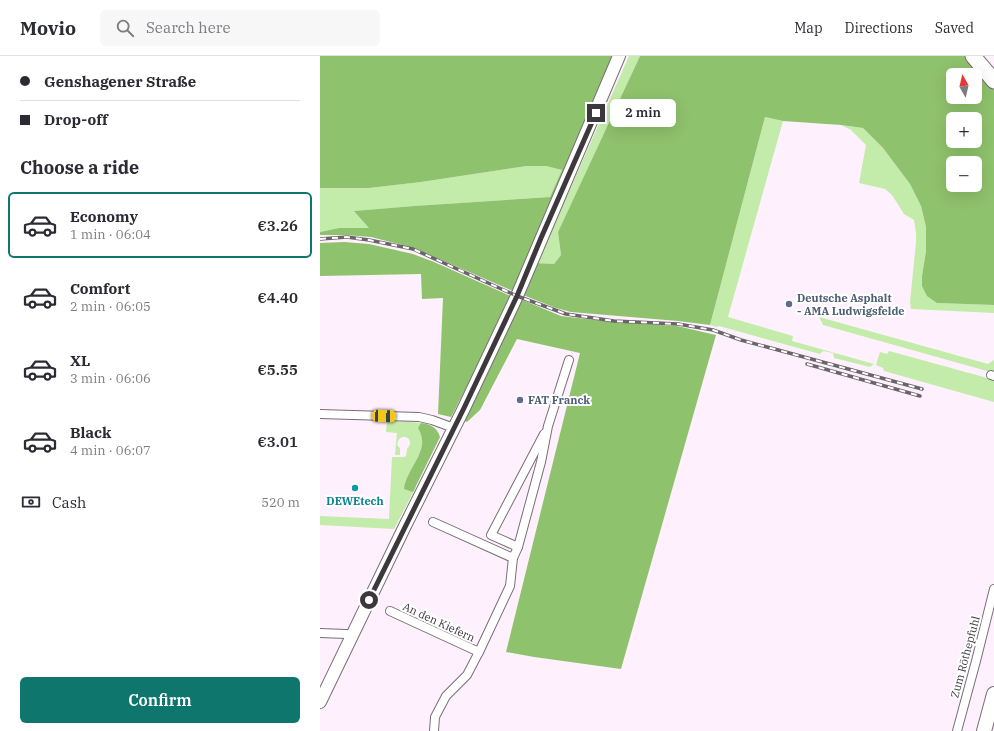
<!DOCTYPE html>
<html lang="en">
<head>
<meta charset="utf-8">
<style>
  :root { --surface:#fff; --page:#f7f7f7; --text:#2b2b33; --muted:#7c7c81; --line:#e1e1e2; --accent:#0f766e }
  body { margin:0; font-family:"IBM Plex Serif",serif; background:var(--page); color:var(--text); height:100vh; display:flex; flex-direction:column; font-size:15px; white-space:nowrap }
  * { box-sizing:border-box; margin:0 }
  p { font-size:13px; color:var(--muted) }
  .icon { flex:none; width:22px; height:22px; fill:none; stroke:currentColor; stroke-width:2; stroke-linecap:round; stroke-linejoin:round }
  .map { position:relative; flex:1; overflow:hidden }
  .drawer { display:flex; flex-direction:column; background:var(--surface); width:320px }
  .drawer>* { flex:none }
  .hud { display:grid; align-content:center; height:88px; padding:0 20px; background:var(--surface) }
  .needle { width:26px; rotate:352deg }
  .buttons { position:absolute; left:626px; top:12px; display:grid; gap:8px }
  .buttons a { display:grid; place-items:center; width:36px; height:36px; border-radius:6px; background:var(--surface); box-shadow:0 4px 16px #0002; font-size:20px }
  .end { position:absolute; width:18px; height:18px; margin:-9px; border:5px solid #3d383c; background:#fff; box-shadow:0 0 0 2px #fff }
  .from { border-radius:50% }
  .bubble { position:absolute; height:28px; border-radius:6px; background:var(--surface); box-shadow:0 4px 16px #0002; font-size:13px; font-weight:600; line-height:28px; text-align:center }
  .car { position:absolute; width:12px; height:24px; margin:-12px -6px; border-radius:5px; box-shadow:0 0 3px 1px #0007; background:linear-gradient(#f5c518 24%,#345 0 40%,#f5c518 0 76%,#345 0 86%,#f5c518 0) }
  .hud b { display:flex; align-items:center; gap:14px; height:38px; font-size:15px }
  .hud b+b { border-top:1px solid var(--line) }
  .hud i { width:10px; height:10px; background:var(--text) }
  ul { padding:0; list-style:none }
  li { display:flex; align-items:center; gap:12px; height:66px; margin:0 8px 6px; padding:0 12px; border:2px solid transparent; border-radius:6px }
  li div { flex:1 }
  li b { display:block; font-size:15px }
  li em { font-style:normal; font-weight:600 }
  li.current { border-color:var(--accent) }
  li>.icon { width:36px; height:36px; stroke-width:1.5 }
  h2 { padding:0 20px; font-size:18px; line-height:48px }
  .pay { display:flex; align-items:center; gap:10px; height:44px; padding:0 20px; font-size:15px }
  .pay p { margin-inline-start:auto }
  .primary-button { display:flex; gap:8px; margin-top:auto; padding:8px 20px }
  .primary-button a { flex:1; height:46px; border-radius:6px; background:var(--accent); color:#fff; font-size:16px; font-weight:600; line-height:46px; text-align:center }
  header { display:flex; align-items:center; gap:24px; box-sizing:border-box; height:56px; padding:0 20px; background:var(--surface); border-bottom:1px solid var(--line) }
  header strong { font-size:19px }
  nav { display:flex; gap:22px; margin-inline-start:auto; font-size:14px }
  .search { width:280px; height:36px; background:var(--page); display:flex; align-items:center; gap:10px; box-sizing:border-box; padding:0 14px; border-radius:6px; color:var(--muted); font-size:15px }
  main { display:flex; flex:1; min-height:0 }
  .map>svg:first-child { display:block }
  .green { fill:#c3eba9 }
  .forest { fill:#8fc26c; fill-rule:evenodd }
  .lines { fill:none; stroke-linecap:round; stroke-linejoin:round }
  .minor-casing { stroke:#796d78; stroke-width:10 }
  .secondary-casing { stroke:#796d78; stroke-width:14 }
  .trunk-casing { stroke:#796d78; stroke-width:16 }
  .motorway-casing { stroke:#796d78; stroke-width:17 }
  .minor { stroke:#fff; stroke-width:8 }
  .secondary { stroke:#fff; stroke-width:12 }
  .trunk { stroke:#fff; stroke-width:14 }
  .motorway { stroke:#fff; stroke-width:15 }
  .rail-casing { stroke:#6b646a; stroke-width:3.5 }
  .rail { stroke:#fff; stroke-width:2; stroke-dasharray:6; stroke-linecap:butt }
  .route { stroke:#3d383c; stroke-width:5 }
  .service-dot { fill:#5c6f8a; stroke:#fff; stroke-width:1.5 }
  .culture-dot { fill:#0f9aa8; stroke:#fff; stroke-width:1.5 }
  .labels { text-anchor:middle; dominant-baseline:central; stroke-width:4; stroke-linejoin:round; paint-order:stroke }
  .service-label { font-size:11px; font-weight:bold; fill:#4e5e75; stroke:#fff; text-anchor:start }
  .culture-label { font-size:11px; font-weight:bold; fill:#0d838f; stroke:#fff }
  .street-label { font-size:11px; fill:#3d383c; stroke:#fff }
</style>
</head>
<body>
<header>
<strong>Movio</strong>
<div class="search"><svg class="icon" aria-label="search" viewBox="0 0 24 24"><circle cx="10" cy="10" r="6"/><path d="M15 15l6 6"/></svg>Search here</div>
<nav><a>Map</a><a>Directions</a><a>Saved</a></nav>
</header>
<main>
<section class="drawer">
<div class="hud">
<b><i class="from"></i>Genshagener Straße</b>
<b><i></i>Drop-off</b>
</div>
<h2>Choose a ride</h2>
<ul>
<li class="current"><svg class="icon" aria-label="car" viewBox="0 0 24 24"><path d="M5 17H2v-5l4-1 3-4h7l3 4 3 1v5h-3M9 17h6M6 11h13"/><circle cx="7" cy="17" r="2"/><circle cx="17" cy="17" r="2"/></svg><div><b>Economy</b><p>1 min · 06:04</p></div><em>€3.26</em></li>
<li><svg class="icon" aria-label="car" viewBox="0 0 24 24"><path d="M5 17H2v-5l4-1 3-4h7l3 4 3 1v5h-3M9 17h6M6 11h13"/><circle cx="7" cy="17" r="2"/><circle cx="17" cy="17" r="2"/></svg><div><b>Comfort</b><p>2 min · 06:05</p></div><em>€4.40</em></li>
<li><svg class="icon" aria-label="car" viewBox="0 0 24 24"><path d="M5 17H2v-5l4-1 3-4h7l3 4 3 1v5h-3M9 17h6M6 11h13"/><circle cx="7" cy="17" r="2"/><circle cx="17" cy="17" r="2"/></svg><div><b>XL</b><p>3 min · 06:06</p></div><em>€5.55</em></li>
<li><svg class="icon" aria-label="car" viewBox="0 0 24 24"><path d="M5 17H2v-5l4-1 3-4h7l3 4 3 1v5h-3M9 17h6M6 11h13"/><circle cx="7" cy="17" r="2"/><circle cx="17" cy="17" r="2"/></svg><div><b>Black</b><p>4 min · 06:07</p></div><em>€3.01</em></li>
</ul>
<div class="pay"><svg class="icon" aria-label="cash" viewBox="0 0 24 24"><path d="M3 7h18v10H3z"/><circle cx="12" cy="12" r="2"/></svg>Cash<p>520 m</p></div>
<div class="primary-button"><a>Confirm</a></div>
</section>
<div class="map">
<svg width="674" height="675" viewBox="0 0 674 675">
  <rect width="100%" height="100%" fill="#fef1fd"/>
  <g class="green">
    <path d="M309,0H320L238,176L241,199L234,208L215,207L244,141L247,140Z"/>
    <path d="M445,61L463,65L408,261L473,280L472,285L554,308L550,311L514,302L513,297L503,295L500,298L399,270L397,271L390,269Z"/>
    <path d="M521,69L543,72L563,92L590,128L601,150L606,171V195L602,220L617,247L674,249V257L591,253L590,246L596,186V177L594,164L584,158L572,139L565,133L539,127L546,89L531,74Z"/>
    <path d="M207,110H226L242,114L230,141L94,150L35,155L50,172H19L0,176V132H49L101,126Z"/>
    <path d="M499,261L668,308L674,304V317L503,269Z"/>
    <path d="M569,295L671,323L674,325V346L564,315L563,312L556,309L560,296L567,298Z"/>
    <path d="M67,365L92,366L101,367L99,372C109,390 96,405 87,421L96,431L74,473L0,469V460L69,463L72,401H85V400H86L87,393C94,386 88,378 80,382C77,386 76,389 80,392V399H75L77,377L66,376Z"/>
  </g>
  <g class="forest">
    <path d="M0,0H294L195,236L94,192L51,181L26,179H0V176L19,172H49L34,155L94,150L230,141L242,114L226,110H207L101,126L49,132H0Z"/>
    <path d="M320,0H646L674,34V249L617,247L607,240L602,230V220L606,195V171L601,150L590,128L563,92L543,72L521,69L463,65L445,61L390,269L358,265L251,256L236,252L203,239L215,207L234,208L241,199L238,176ZM633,19H655V41H633ZM633,63H655V85H633ZM633,107H655V129H633Z"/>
    <path d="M24,186L49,188L93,198L114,206L193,241L131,361L118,358L123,242L102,243L101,218L0,220V187Z"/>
    <path d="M200,243L241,260L249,261L294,266L357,270L396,279L301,613L214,601L186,596L260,297L197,283L160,354L147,366L142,364Z"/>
    <path d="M101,367C110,368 117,371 120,381L93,436L84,433C87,410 112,395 98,372Z"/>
  </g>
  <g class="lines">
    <g class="minor-casing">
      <g id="minor">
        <path d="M671,319L674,320"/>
        <path d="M0,358L99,361L112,364L134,372"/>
        <path d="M113,466L193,502"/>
        <path d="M198,491L171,479L224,378"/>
        <path d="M70,555L159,596"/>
        <path d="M0,577L26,578L32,579"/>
        <path d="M114,675L115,661L126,640L147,619L159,596L190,530L193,502L198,491L221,406L228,370L249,304"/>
        <path d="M637,675L656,605L674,533"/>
      </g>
    </g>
    <g class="secondary-casing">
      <path id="secondary" d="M0,646L84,472L144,352L197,240L299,0"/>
    </g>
    <g class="trunk-casing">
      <path id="trunk" d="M664,675L674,638"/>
    </g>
    <g class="motorway-casing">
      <path id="motorway" d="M653,0L674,25"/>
    </g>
    <use href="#minor" class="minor"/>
    <use href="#secondary" class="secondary"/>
    <use href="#trunk" class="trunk"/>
    <use href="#motorway" class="motorway"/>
    <g class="rail-casing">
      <g id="rail">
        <path d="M0,183L27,181L49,184L93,193L197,240L246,258L294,265L358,268L393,274L421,284L602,333"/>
        <path d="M487,308L600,340"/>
      </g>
    </g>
    <use href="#rail" class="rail"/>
  </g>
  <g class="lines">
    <path class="route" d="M49,544L144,352L197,240L221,182L276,57"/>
  </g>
  <g class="service-dot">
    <circle cx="469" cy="248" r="4"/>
    <circle cx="200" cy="344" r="4"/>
  </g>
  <circle class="culture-dot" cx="35" cy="432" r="4"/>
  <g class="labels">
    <g class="service-label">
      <text x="477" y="242">Deutsche Asphalt<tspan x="477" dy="13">- AMA Ludwigsfelde</tspan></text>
      <text x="208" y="344">FAT Franck</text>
    </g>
    <g class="culture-label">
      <text x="35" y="445">DEWEtech</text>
    </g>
    <g class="street-label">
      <text transform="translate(119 566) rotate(25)">An den Kiefern</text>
      <text transform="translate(645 601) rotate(-75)">Zum Röthepfuhl</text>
    </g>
  </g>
</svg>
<div class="buttons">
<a><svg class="needle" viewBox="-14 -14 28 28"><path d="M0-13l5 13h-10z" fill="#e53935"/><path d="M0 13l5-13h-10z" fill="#7c7c81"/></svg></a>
<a>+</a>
<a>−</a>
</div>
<i class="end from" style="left:49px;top:544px"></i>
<i class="end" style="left:276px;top:57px"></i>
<div class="bubble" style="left:290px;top:43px;width:66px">2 min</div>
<i class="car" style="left:64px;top:360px;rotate:92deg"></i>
</div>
</main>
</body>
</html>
